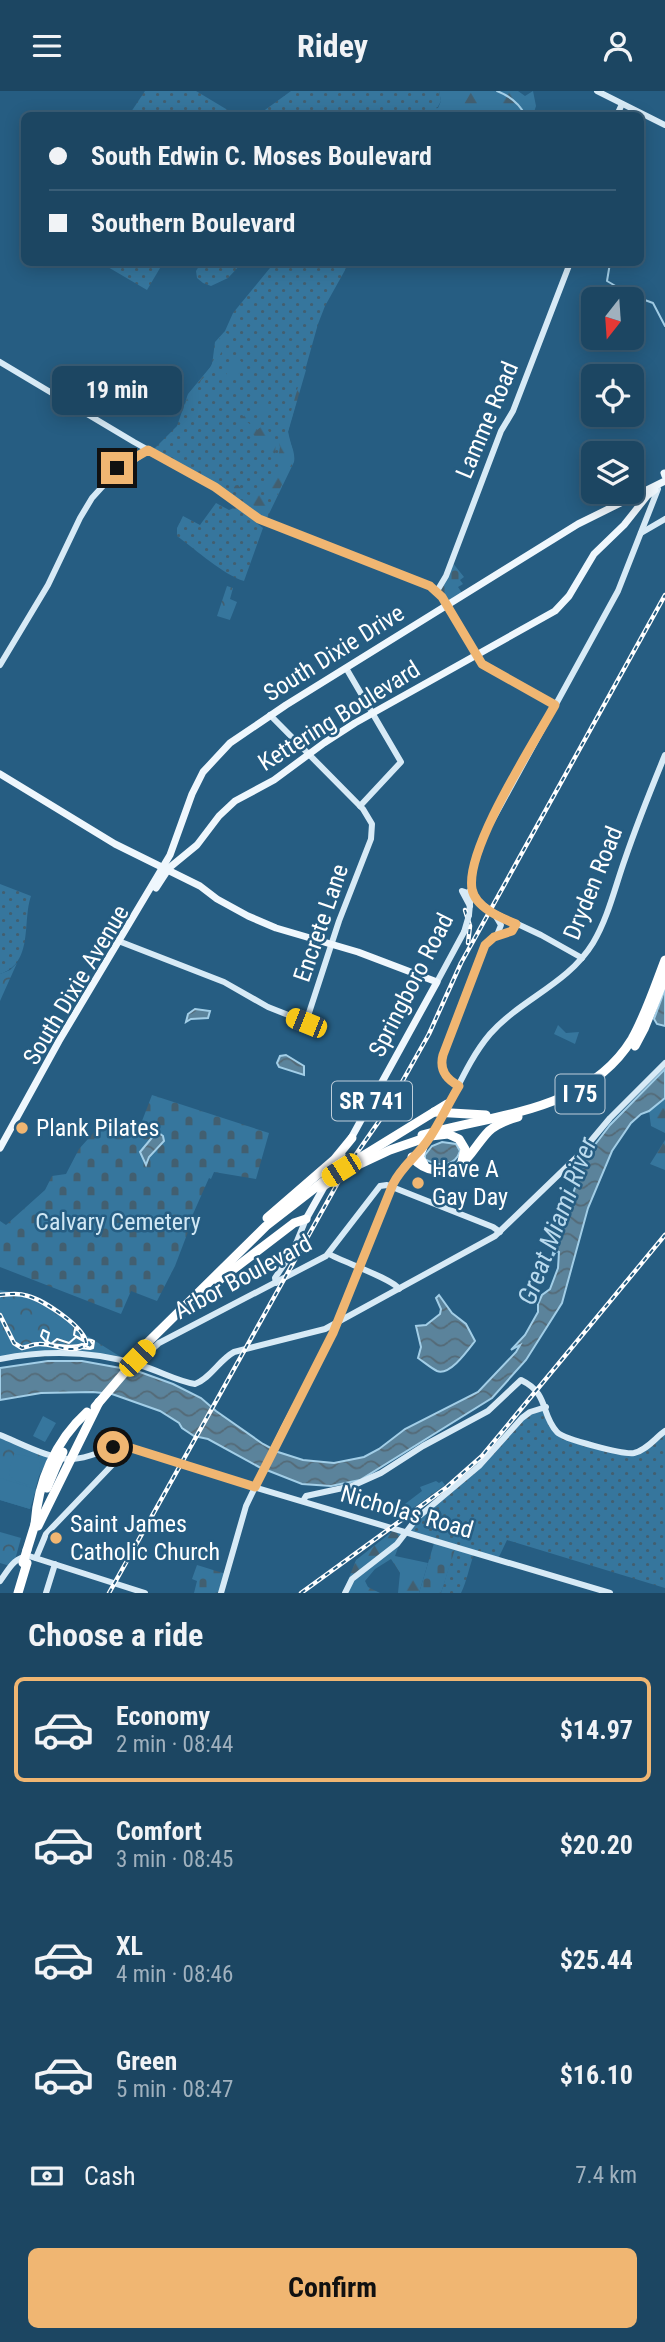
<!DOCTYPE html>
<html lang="en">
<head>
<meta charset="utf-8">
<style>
  :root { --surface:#1c4662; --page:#254d68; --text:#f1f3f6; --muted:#a0b1be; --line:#3a5e77; --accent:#f0b672 }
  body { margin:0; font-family:"Roboto Condensed",sans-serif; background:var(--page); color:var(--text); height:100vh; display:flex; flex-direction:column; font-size:26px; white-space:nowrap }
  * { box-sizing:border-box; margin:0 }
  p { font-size:23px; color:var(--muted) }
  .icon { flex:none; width:38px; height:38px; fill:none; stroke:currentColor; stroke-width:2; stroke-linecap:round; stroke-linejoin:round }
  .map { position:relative; height:1502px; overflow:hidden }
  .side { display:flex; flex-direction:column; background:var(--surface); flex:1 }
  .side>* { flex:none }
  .banner { position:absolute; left:21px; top:21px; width:623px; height:154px; border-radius:10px; box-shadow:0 4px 18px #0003,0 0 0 2px var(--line); display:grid; align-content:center; height:154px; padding:0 28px; background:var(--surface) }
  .needle { width:46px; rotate:197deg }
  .tools { position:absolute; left:581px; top:196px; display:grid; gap:14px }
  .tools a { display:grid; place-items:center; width:63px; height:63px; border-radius:10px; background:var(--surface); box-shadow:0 4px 18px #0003,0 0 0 2px var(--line); font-size:35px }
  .end { position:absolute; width:32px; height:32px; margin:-16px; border:9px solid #f0b672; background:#111; box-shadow:0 0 0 4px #111 }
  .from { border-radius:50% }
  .bubble { position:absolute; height:49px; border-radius:10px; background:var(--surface); box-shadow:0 4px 18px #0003,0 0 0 2px var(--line); font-size:23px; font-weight:700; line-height:49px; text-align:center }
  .car { position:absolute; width:21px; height:42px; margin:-21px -10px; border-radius:9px; box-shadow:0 0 5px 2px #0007; background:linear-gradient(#f5c518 24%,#345 0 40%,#f5c518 0 76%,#345 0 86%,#f5c518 0) }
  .banner b { display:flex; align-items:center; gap:24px; height:66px; font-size:26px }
  .banner b+b { border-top:2px solid var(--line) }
  .banner i { width:18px; height:18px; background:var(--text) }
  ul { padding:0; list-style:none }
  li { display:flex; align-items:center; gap:21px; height:105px; margin:0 14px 10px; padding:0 14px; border:4px solid transparent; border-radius:10px }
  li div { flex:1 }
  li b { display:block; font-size:26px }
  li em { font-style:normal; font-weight:700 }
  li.active { border-color:var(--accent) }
  li>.icon { width:63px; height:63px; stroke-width:1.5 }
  h2 { padding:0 28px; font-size:32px; line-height:84px }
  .pay { display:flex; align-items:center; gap:18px; height:77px; padding:0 28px; font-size:26px }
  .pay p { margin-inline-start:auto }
  .action { display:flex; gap:14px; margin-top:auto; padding:14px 28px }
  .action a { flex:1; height:80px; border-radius:10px; background:var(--accent); color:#111; font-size:28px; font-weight:700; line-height:80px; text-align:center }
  header { display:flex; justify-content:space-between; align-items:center; height:91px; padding:0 28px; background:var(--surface); font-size:32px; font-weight:700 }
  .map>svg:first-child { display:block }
  .grass { fill:url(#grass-dots) }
  .forest { fill:url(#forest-firs) }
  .cemetery { fill:url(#cemetery-stones) }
  .park { fill:url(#park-crowns) }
  .pitch { fill:#36769d }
  .water { fill:url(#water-waves); stroke:#a2cee7; stroke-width:2 }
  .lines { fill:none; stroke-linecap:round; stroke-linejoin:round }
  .stream { stroke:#a2cee7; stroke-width:2 }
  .secondary { stroke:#d7eaf6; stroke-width:6 }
  .primary { stroke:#eff7fd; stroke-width:7 }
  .highway { stroke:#fff; stroke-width:9 }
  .tram { stroke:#fff; stroke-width:2 }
  .rail-casing { stroke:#fff; stroke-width:4.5 }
  .rail { stroke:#265d82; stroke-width:2; stroke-dasharray:5; stroke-linecap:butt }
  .secondary-bridge { stroke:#d7eaf6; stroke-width:6 }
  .highway-bridge { stroke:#fff; stroke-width:9 }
  .route { stroke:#f0b672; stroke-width:9 }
  .poi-dot { fill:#f0b672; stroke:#265d82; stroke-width:2.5 }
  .labels { text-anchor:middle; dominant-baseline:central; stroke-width:5; stroke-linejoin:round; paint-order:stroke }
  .shield { fill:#265d82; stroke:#beceda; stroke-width:2 }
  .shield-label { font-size:23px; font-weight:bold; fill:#fff }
  .street-label { font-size:24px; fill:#fff; stroke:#265d82 }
  .poi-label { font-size:24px; fill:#fff; stroke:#265d82; text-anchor:start }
  .park-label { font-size:24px; fill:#d1e8f5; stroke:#265d82 }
  .water-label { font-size:26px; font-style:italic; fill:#b9daee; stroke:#265d82 }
</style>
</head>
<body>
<header><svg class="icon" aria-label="menu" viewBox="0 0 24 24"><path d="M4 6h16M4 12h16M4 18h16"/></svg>Ridey<svg class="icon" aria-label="person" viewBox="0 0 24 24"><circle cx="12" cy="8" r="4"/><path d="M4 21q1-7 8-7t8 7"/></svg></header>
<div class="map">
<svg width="665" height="1502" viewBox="0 0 665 1502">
  <defs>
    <pattern id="grass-dots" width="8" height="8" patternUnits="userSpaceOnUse" patternTransform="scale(1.75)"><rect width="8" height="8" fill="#36769d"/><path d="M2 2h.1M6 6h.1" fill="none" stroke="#425f70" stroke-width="1.8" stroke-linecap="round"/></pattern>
    <pattern id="forest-firs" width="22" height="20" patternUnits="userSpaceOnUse" patternTransform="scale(1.75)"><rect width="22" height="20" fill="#36769d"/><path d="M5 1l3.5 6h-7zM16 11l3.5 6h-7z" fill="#425f70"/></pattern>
    <pattern id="cemetery-stones" width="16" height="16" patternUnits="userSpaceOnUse" patternTransform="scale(1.75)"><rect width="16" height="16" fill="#36769d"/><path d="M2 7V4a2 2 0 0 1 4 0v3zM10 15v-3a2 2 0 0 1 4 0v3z" fill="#425f70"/></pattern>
    <pattern id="park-crowns" width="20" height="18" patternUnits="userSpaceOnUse" patternTransform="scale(1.75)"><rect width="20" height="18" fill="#36769d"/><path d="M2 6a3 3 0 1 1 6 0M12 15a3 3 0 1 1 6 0" fill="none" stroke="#425f70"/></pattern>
    <pattern id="water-waves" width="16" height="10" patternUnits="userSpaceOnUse" patternTransform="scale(1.75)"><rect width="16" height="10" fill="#5b839b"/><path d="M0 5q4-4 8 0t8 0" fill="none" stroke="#546a77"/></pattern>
  </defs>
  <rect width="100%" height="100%" fill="#265d82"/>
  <g class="grass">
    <path d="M145,0H196L236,24H129Z"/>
    <path d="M291,0H439L441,10L436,19L411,21L404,24H258Z"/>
    <path d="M101,172H163L147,199Z"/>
    <path d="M201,172H242L228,187L211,195L203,192L197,187L196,180Z"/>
    <path d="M274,172H349L325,215L318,233L288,340C288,351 296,359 294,371L266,429L173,370L174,368L153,359L177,335L188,303L212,274L215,251L225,240L233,222Z"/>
    <path d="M216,412L229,419L236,416L263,437L244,490C224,484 196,459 177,445V437L183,425L200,434Z"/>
    <path d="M0,793L31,805C22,831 34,872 0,883Z"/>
    <path d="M546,1316L554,1336L561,1344L632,1362L665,1340V1497L507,1449L498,1468L407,1441L521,1329Z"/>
    <path d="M455,1456L474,1463C469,1476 467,1490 461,1502H441Z"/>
  </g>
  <g class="forest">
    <path d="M439,0H518L525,5L533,0L536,15L533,24H514L501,21L498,24H404L411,21L438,17L441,10Z"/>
    <path d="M225,241L228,243L220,264L209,282L201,289L192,313L184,319L181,326L188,304L210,277L214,268L215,254Z"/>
    <path d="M238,267L246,276L235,286L229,294L224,295L222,289Z"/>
    <path d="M303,278L306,279L288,341L293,361V370L270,419L268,417L272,414L269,401L265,397L267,384L276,382L281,374L278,368L280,356L278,349L285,342Z"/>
    <path d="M269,309L264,326L259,321L246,330L257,339L265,333L272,347L276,349L275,363C271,359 266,357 262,353C253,345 248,333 236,330Z"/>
    <path d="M238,394L246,403L255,406L260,403L268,414L265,421L251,413L231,395Z"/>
    <path d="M665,1007V1042L651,1035L649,1020Z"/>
    <path d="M665,1049V1079L650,1073Z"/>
    <path d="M436,1390L439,1392L442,1390L445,1394L409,1420L405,1413L422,1400L420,1396Z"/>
    <path d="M393,1440L403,1443L395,1465L428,1472L419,1502H398L400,1482L391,1468L375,1478L365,1490L368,1496L380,1502H343L356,1469Z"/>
  </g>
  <g class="cemetery">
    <path d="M452,471L464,486L460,489L463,493L458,496L462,502L448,511L441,499Z"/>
    <path d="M152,1004L269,1042L256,1088L214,1081L211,1088L209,1087L189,1132L191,1133L175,1175L157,1210L131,1200L121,1223L0,1176V1130L6,1134L45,1099L52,1085L66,1083L79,1058L96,1039L100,1029L137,1043Z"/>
    <path d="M435,1449L456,1455L441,1502H419Z"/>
    <path d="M197,1474L226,1483L221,1502H194L197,1490L192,1488Z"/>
  </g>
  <g class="park">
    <path d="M227,495L233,497L230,508L237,511L230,529L217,525Z"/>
    <path d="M17,872L0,910V883L10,879Z"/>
    <path d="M0,1199L32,1205L66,1224L81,1241L124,1268L87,1263L0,1268Z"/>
    <path d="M0,1344L45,1364L48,1368L39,1385L30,1418L0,1409Z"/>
    <path d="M0,1441L21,1447L15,1469L10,1475L0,1472Z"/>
  </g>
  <g class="pitch">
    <path d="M558,934L566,942L579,941L575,953L554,943Z"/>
    <path d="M43,1325L56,1332L45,1351L33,1345Z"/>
    <path d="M14,1363L38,1367C44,1378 36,1386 29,1394L16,1390L10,1385L9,1378Z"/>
    <path d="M0,1387L36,1398L30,1418L0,1409Z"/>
  </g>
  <g class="water">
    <path d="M665,898V935L657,933L654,928Z"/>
    <path d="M195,918L210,920L208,927L191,928L186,931L188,923Z"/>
    <path d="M286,964L304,975V984L279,976L277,972L280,965Z"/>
    <path d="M665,978V1007L649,1020L641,1023L631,1032L612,1060L588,1117L562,1212L526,1269L492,1307L360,1389L331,1395L302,1393L259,1376L208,1348L194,1345L182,1337L179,1332L160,1320L112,1303L93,1301L41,1302L0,1309V1277L48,1270H82L137,1280L173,1293L201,1307L216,1320L263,1353L278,1361L303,1369L334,1372L364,1366L379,1358L405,1338L478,1301L516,1261L520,1254L511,1259L525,1244L538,1221V1213L542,1204L550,1198L558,1177L559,1161L556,1160L552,1167L554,1157L549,1154H554L583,1075L594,1055L610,1034Z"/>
    <path d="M159,1042L163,1045L164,1050L149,1066L146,1074L140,1061L155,1043Z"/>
    <path d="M442,1051L456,1053L460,1060C455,1076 438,1076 425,1068V1064L432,1055Z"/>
    <path d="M439,1204L452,1222L466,1233L475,1250C468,1259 450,1285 437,1280C431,1277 424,1271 418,1267L421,1256L416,1235L426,1234L440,1223L441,1218L436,1207Z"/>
  </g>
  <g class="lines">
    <g class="stream">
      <path d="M497,0C510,5 519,12 525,24"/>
      <path d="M610,172L607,190L631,204L653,212L665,235"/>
    </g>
    <g class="secondary">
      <path d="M597,0L665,34"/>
      <path d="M617,24L622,13"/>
      <path d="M0,271L134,351L215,396L259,428L430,495L442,506L482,573L555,614"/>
      <path d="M641,442L665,428"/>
      <path d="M437,500L446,485L501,340L513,320L570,172"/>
      <path d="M0,574L48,494L80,427L92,407L112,385L148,359"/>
      <path d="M346,577L401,671L360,715"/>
      <path d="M470,815L462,800L468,802L472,797L478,811"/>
      <path d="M494,822L541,844L582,867"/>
      <path d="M469,824L473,779L481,750L618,500L658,398"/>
      <path d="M495,824L501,834L497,844"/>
      <path d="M121,851L224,891L268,916L306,931L339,830L371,748L372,733L363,718L270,624"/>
      <path d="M437,891L464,841"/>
      <path d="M459,995C446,988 439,979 443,964L485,854L494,846L512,840L516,833"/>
      <path d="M422,1057C450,1023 461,977 490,943C521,908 568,893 593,852C608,827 615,796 625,768C637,733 651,698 665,664"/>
      <path d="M329,1163C343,1171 393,1188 399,1198"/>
      <path d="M276,1192L275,1187L293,1160L306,1128"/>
      <path d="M0,1268C46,1259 94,1260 139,1274C158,1279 176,1290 195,1293C211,1287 219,1269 234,1261L325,1238L495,1145L579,1064L610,1027L665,972"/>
      <path d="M141,1274L146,1264L159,1252L326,1165L380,1095L387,1094L493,1136L500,1141"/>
      <path d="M0,1344C20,1352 51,1369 73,1368C94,1367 110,1353 131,1357L250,1395L610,1502"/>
      <path d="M303,1410L306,1405L352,1395L381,1382L423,1355L488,1320L521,1289C550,1303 540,1323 557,1341C563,1348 624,1364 634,1362C647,1359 655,1347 665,1340"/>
      <path d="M36,1467L46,1443L115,1371L119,1356"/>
      <path d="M0,1490C9,1479 12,1467 29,1465L145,1502"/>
      <path d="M46,1502L55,1473"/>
      <path d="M221,1502L246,1415L283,1338L330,1249L393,1093L404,1075L415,1065"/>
      <path d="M345,1502L352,1488L397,1453L417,1427L479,1375L522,1327L530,1321L546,1316"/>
    </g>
    <g class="primary">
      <path d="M664,382L665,385"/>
      <path d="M0,683L115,753L200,795L217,808L248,825L276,837L358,861L437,891L349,1051"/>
      <path d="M156,797L169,777L197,754L219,725L235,710L274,689L324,652L355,632L555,520L569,505L594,463L624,434L647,405L655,399"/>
      <path d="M0,1057L59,950L170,764L192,703L203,681L230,652L286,614L578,433L665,390"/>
      <path d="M306,1128L342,1064"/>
    </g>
    <g class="highway">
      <path d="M635,955L644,938L665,886"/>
      <path d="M434,1021L486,1024"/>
      <path d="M441,1039C510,1022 591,1015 632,948C646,923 655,895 665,869"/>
      <path d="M431,1045L448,1043L459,1048L465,1058L462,1070"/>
      <path d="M423,1056L419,1066L424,1073"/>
      <path d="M412,1066C418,1073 426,1078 435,1079C465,1084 471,1058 489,1040C497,1033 507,1029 518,1026"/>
      <path d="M356,1069L447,1013"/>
      <path d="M358,1074L390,1059L419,1049"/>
      <path d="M267,1127L334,1069L352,1047"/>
      <path d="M218,1190L294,1132L306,1128"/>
      <path d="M133,1266L266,1135L324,1090"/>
      <path d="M47,1397L57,1373"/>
      <path d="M35,1433C38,1391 55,1350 87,1321"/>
      <path d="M38,1435L99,1311"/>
      <path d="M27,1459L36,1430"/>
      <path d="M18,1502L27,1472"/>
    </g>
    <path class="tram" d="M51,1253L57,1248L69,1252L76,1246L83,1250L90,1249L93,1254L90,1257L82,1253C73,1257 61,1254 51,1253L47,1250L49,1242L43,1239L41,1245L49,1254L90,1258L93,1257L94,1250C90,1247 87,1249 83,1249L74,1244L75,1238L80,1240L82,1247L85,1249"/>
    <g class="rail-casing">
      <g id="rail">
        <path d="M465,819L470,835L468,852"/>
        <path d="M0,1204C10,1203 18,1202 28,1205C43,1209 87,1237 86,1253C74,1265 53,1252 39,1253C34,1253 27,1256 22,1257L14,1252L0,1224"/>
        <path d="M109,1502L345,1079L384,1023L429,943L461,872L665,504"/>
        <path d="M301,1502L447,1396L482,1365L665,1144"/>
      </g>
    </g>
    <use href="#rail" class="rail"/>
    <g class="secondary-bridge">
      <path d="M483,814L494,822"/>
      <path d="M464,841L469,824"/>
    </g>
    <g class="highway-bridge">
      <path d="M422,1044L441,1039"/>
      <path d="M320,1097L351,1078"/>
      <path d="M95,1316L137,1267"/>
      <path d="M57,1373L63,1361"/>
      <path d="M23,1472L27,1459"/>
    </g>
  </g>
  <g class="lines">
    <path class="route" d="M113,1356L131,1357L255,1396L333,1242L393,1093C402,1075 417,1065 428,1049C440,1032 448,1013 459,995C446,988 439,979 443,964L485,854L494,846L512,840L516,833C501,827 475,816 472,798C465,758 534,652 555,614L482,573L442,506L430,495L259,428L215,396L148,359L117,377"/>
  </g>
  <g class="poi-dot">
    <circle cx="22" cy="1037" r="7"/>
    <circle cx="418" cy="1092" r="7"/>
    <circle cx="56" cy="1447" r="7"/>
  </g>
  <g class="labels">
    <g class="shield">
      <rect x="555.5" y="983.5" width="49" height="39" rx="5"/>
      <rect x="332" y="990.5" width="80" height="39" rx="5"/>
    </g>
    <g class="shield-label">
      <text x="580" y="1003">I 75</text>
      <text x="372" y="1010">SR 741</text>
    </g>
    <g class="street-label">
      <text transform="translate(487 329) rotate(-67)">Lamme Road</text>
      <text transform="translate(334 562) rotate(-32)">South Dixie Drive</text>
      <text transform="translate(339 625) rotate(-32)">Kettering Boulevard</text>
      <text transform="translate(593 792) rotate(-68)">Dryden Road</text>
      <text transform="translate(321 832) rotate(-71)">Encrete Lane</text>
      <text transform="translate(76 894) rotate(-59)">South Dixie Avenue</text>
      <text transform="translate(411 894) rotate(-63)">Springboro Road</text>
      <text transform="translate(243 1186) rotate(-28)">Arbor Boulevard</text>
      <text transform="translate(407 1421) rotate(16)">Nicholas Road</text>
    </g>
    <g class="poi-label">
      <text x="36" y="1037">Plank Pilates</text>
      <text x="432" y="1078">Have A<tspan x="432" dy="28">Gay Day</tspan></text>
      <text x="70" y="1433">Saint James<tspan x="70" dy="28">Catholic Church</tspan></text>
    </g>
    <g class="park-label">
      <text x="118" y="1131">Calvary Cemetery</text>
    </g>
    <g class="water-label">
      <text transform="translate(557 1130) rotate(-69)">Great Miami River</text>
    </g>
  </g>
</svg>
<div class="tools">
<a><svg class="needle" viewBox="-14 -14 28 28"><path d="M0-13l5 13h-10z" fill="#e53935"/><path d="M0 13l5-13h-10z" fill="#a0b1be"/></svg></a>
<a><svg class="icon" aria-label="locate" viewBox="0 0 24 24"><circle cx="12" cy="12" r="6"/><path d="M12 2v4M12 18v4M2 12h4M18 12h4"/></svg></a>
<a><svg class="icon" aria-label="layers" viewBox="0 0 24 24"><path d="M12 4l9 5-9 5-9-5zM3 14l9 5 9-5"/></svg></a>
</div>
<i class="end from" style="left:113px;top:1356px"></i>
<i class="end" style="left:117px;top:377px"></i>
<div class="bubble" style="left:52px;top:275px;width:130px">19 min</div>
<i class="car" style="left:306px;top:932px;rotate:292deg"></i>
<i class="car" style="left:341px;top:1079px;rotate:238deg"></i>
<i class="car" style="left:137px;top:1267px;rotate:44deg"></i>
<div class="banner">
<b><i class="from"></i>South Edwin C. Moses Boulevard</b>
<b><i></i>Southern Boulevard</b>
</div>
</div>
<section class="side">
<h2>Choose a ride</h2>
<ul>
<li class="active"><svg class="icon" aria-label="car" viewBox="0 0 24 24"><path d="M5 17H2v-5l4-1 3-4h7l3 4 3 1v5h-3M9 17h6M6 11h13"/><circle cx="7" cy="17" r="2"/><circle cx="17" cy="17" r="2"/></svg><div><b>Economy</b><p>2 min · 08:44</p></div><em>$14.97</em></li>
<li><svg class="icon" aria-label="car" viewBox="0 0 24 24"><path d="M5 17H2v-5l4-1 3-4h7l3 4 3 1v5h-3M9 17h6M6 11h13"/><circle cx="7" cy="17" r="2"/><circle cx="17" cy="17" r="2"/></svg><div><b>Comfort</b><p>3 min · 08:45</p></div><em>$20.20</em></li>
<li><svg class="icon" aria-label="car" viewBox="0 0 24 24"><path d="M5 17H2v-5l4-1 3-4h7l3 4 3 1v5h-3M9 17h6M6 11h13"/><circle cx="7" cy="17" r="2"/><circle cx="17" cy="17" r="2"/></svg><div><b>XL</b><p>4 min · 08:46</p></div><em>$25.44</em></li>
<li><svg class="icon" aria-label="car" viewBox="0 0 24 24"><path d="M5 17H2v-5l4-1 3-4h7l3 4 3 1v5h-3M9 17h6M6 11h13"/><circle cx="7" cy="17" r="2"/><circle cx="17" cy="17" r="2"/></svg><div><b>Green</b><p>5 min · 08:47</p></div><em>$16.10</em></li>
</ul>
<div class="pay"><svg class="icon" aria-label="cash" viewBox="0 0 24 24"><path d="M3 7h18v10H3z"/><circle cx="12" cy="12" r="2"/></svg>Cash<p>7.4 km</p></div>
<div class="action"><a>Confirm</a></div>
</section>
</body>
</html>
